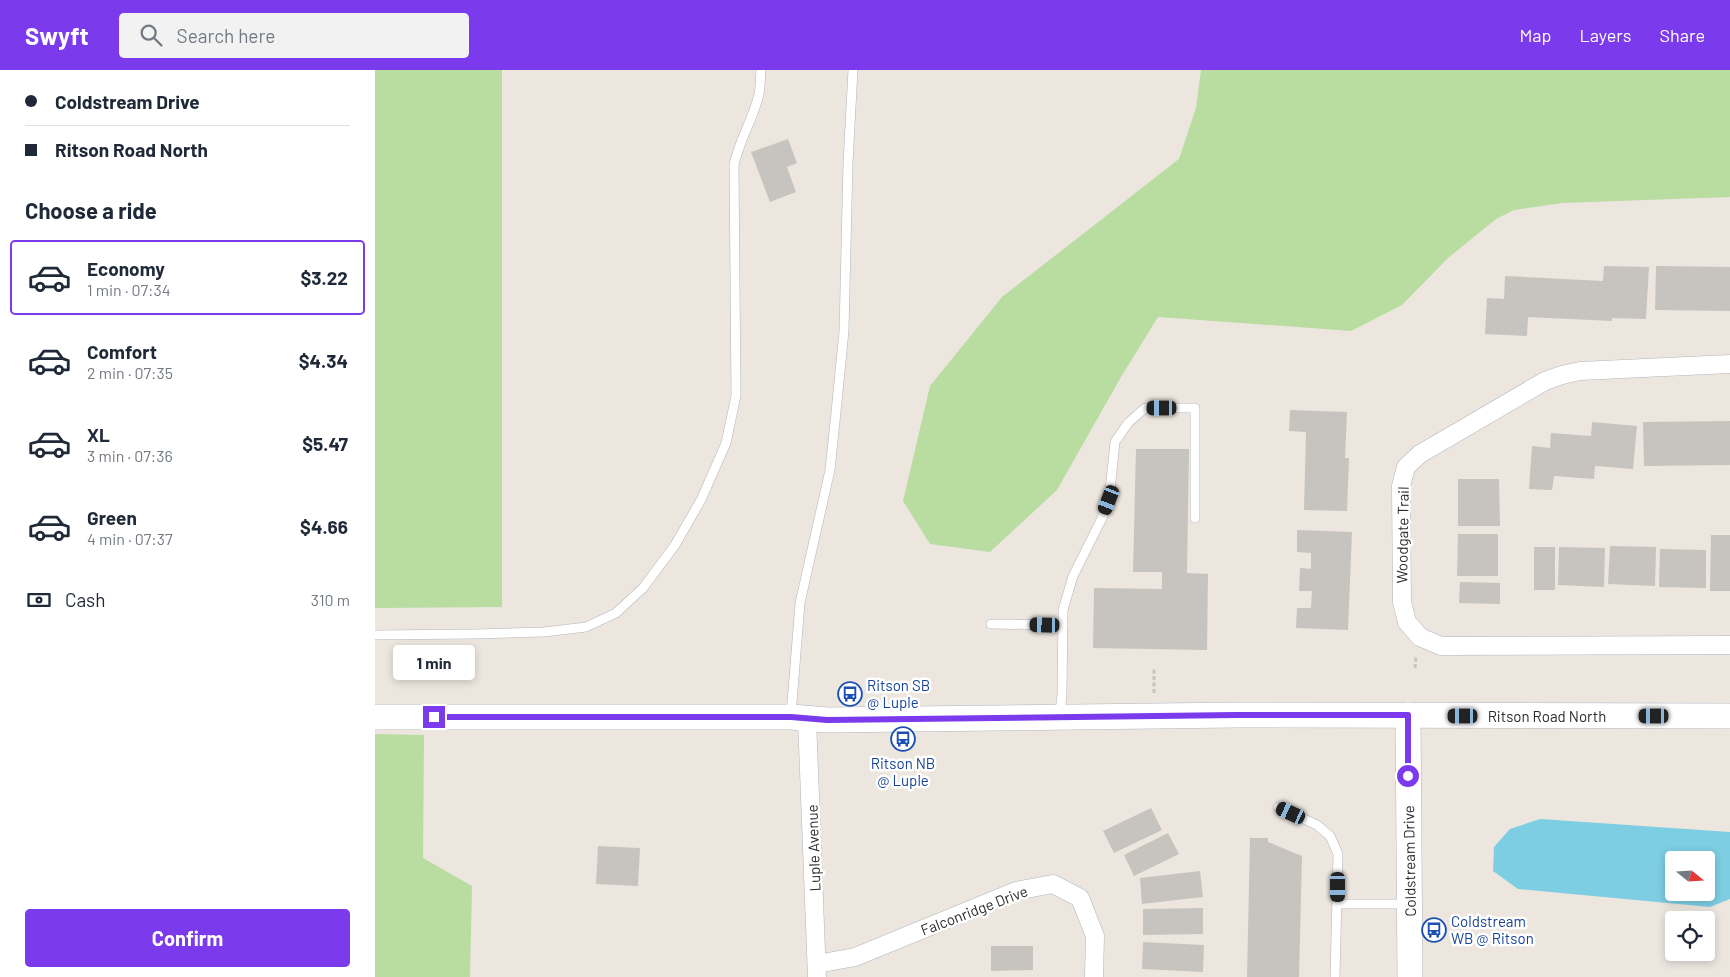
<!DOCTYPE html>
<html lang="en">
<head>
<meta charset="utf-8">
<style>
  :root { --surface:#fff; --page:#f2f2f3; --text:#1f2937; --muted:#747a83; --line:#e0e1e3; --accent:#7c3aed }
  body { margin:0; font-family:Barlow,sans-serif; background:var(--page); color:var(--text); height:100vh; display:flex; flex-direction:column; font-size:19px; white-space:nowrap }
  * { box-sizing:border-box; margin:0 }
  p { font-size:16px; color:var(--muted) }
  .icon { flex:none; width:28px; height:28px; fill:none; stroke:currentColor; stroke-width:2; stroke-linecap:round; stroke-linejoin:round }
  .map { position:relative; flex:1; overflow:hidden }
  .sheet { display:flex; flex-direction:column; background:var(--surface); width:375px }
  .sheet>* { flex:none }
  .top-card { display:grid; align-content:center; height:110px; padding:0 25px; background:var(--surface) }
  .needle { width:32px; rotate:108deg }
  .fabs { position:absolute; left:1290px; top:781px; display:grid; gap:10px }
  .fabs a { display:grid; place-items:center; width:50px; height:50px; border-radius:5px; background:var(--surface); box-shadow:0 2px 8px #0003; font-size:25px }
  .end { position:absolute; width:22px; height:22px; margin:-11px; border:6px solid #7c3aed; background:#fff; box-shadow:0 0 0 2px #fff }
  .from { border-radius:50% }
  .bubble { position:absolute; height:35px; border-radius:5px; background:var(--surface); box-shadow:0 2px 8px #0003; font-size:16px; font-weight:700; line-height:35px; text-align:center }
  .car { position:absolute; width:15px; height:30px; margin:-15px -8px; border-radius:6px; box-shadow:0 0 4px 1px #0007; background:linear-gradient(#222 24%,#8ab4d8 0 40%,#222 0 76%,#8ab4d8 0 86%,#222 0) }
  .top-card b { display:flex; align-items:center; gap:18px; height:48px; font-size:19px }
  .top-card b+b { border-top:1px solid var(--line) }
  .top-card i { width:12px; height:12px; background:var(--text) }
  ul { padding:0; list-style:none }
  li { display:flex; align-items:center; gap:15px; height:75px; margin:0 10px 8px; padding:0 15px; border:2px solid transparent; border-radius:5px }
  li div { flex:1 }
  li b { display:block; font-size:19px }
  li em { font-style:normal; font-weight:700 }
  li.active { border-color:var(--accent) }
  li>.icon { width:45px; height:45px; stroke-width:1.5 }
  h2 { padding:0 25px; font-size:22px; line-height:60px }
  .pay { display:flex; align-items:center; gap:12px; height:55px; padding:0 25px; font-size:19px }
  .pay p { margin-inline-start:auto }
  .button { display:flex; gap:10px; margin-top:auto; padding:10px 25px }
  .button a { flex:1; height:58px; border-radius:5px; background:var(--accent); color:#fff; font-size:20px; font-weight:700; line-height:58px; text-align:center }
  header { display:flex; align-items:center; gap:30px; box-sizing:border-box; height:70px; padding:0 25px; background:var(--accent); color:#fff }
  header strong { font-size:24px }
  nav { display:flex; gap:28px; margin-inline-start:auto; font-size:18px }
  .search { width:350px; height:45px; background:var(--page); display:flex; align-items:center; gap:12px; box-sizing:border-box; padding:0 18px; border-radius:5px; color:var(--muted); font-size:19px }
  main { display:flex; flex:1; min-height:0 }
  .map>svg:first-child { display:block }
  .green { fill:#b9dca1 }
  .water { fill:#7dcde3; fill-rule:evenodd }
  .building { fill:#c7c3be }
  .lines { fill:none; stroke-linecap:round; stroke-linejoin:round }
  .lane-casing { stroke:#b2b5bd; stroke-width:10 }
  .street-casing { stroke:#b2b5bd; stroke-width:19 }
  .secondary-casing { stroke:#b2b5bd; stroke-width:26 }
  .path { stroke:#c4c4c4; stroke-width:3; stroke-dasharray:4 2.5; stroke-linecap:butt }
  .lane { stroke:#fff; stroke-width:9 }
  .street { stroke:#fff; stroke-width:18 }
  .secondary { stroke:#fff; stroke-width:25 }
  .route { stroke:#7c3aed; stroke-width:6 }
  .labels { text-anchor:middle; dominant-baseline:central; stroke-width:5; stroke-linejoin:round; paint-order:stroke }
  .street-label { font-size:15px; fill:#2b2b2b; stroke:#fff }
  .transit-label { font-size:15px; fill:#164399; stroke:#fff; text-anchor:start }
</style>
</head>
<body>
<header>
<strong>Swyft</strong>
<div class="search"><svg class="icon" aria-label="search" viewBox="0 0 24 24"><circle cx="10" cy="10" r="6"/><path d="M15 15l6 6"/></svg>Search here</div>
<nav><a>Map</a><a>Layers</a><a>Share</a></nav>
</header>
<main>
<section class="sheet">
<div class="top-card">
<b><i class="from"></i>Coldstream Drive</b>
<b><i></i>Ritson Road North</b>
</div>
<h2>Choose a ride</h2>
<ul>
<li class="active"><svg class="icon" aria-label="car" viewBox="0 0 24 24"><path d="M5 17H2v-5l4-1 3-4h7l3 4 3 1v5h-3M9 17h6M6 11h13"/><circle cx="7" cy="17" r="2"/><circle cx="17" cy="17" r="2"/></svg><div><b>Economy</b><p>1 min · 07:34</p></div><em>$3.22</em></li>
<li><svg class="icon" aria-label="car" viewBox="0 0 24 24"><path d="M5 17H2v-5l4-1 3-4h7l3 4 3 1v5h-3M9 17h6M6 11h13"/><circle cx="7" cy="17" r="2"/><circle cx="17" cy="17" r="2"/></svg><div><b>Comfort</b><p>2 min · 07:35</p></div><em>$4.34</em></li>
<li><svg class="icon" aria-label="car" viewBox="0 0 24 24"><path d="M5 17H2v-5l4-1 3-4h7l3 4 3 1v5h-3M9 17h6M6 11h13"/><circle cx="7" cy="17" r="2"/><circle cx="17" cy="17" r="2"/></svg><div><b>XL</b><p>3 min · 07:36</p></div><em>$5.47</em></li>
<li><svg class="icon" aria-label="car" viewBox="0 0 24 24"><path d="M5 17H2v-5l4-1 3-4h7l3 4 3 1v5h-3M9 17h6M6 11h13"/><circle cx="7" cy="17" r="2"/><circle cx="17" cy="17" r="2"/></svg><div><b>Green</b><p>4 min · 07:37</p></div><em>$4.66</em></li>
</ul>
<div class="pay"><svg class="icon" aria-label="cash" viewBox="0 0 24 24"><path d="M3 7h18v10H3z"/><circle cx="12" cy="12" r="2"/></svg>Cash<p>310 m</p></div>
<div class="button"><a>Confirm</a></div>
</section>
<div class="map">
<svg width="1355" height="907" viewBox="0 0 1355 907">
  <rect width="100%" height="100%" fill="#ece6df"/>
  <g class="green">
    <path d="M0,0H127V537L0,538Z"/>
    <path d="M826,0H1355V127L1188,133L1139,140L1121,149L1073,188L1027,235L976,261L783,247L746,307L682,420L615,482L555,474L528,431L555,316L627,227L804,89L821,38Z"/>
    <path d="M0,664L49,665L48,788L97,816L95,907H0Z"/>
  </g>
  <path class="water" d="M1165,749L1355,762V829L1335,837L1143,819L1118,801L1119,777L1135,759ZM1299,790H1331V822H1299Z"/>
  <g class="building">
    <path d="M413,69L422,93L412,97L421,122L395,132L376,82Z"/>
    <path d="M1229,196L1274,197L1271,249L1237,248V251L1153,247L1152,266L1110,264L1112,228L1129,229L1130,206L1228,211Z"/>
    <path d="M1281,196L1355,197V241L1280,240Z"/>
    <path d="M915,340L972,342L970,388H974L972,441L929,440L931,362L914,361Z"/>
    <path d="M1355,351V395L1269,396L1268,352Z"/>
    <path d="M1217,352L1262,356L1258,399L1220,396L1219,409L1179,406L1177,420L1154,419L1157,376L1175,378L1176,363L1216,366Z"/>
    <path d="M761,379H814L812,503L833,504L832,580L718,578L719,518L787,519V502H758Z"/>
    <path d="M1083,409H1124L1125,456H1083Z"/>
    <path d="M922,460L977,462L973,560L921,558L922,538H936L937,521H924L925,498L936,499V483L922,482Z"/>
    <path d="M1083,464H1123V506H1082Z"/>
    <path d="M1336,465H1355V521H1335Z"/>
    <path d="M1235,476L1281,477L1280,516L1233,514Z"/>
    <rect x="1159" y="477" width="21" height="43"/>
    <path d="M1184,477L1230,478L1229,517L1183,515Z"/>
    <path d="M1285,479L1331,480V518L1284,517Z"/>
    <path d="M1085,512L1125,513V534L1084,533Z"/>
    <path d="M776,738L787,760L739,783L728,761Z"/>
    <path d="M793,763L804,784L759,806L749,785Z"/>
    <path d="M875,768H893V772L927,786L924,907H872Z"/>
    <path d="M223,776L265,778L263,816L221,814Z"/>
    <path d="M825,801L828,827L767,834L765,808Z"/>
    <path d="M828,838V864L768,865V839Z"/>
    <path d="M768,872L829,875L828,902L767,899Z"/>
    <path d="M616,876H658V900L616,901Z"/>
  </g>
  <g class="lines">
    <g class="lane-casing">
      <g id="lane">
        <path d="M616,554L688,555"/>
        <path d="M0,565L100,564L169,562L211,557L241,543L268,518L300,475L326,430L351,373L361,326L359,95C364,71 377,51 383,28C386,19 385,9 386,0"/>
        <path d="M685,644L687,624L688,540L698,506L727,448L734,430L740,372L753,353L770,338H820V448"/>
        <path d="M416,645L425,533L455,400L461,342L469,261L473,93L478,0"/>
        <path d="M903,737L942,755L955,766L963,784L960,907"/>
        <path d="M963,834H1032"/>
      </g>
    </g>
    <g class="street-casing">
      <g id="street">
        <path d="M1355,294L1205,301L1187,305L1170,311L1045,384L1031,397L1026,416L1027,532L1032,552L1045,567L1066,576L1355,575"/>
        <path d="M432,649L442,907"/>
        <path d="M442,894L480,887L641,821L678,814L705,828L720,866L719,907"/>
      </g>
    </g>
    <g class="secondary-casing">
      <g id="secondary">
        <path d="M1033,645L1035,907"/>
        <path d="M0,647H416L452,650L861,645L1355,646"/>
      </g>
    </g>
    <g class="path">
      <path d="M1040,598L1041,586"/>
      <path d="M779,623V597"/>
    </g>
    <use href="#lane" class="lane"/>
    <use href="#street" class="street"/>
    <use href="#secondary" class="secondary"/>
  </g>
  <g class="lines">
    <path class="route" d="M59,647H416L452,650L861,645H1033V706"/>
  </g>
  <defs>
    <g id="bus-ring" transform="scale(1.25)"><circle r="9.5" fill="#fff" stroke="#1a4fb4" stroke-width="1.5"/><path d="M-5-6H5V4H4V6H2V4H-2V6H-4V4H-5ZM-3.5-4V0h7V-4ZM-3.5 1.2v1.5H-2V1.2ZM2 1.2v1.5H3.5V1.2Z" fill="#1a4fb4"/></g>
  </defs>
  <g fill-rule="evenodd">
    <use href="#bus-ring" x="475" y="624"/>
    <use href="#bus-ring" x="528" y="669"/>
    <use href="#bus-ring" x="1059" y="860"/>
  </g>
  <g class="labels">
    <g class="street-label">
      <text transform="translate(1027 465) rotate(-89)">Woodgate Trail</text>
      <text x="1172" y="646">Ritson Road North</text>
      <text transform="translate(438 778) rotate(-92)">Luple Avenue</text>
      <text transform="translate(1034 791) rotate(-91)">Coldstream Drive</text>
      <text transform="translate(599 840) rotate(-21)">Falconridge Drive</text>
    </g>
    <g class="transit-label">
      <text x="492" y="615">Ritson SB<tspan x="492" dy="17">@ Luple</tspan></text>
      <text x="528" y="693" text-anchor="middle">Ritson NB<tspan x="528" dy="17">@ Luple</tspan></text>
      <text x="1076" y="851">Coldstream<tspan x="1076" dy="17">WB @ Ritson</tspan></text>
    </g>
  </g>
</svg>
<div class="fabs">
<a><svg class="needle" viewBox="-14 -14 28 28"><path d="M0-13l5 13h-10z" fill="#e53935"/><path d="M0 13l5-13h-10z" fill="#747a83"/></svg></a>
<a><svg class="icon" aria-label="locate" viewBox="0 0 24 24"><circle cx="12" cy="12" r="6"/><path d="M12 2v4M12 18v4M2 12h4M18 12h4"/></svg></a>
</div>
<i class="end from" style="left:1033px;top:706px"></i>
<i class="end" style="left:59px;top:647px"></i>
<div class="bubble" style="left:18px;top:575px;width:82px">1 min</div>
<i class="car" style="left:787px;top:338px;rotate:270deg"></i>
<i class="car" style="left:734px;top:430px;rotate:201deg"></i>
<i class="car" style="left:670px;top:555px;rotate:271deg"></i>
<i class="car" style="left:1088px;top:646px;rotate:270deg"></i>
<i class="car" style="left:1279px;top:646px;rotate:270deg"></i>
<i class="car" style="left:916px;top:743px;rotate:295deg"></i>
<i class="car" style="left:963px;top:817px;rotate:180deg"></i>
</div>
</main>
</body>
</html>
